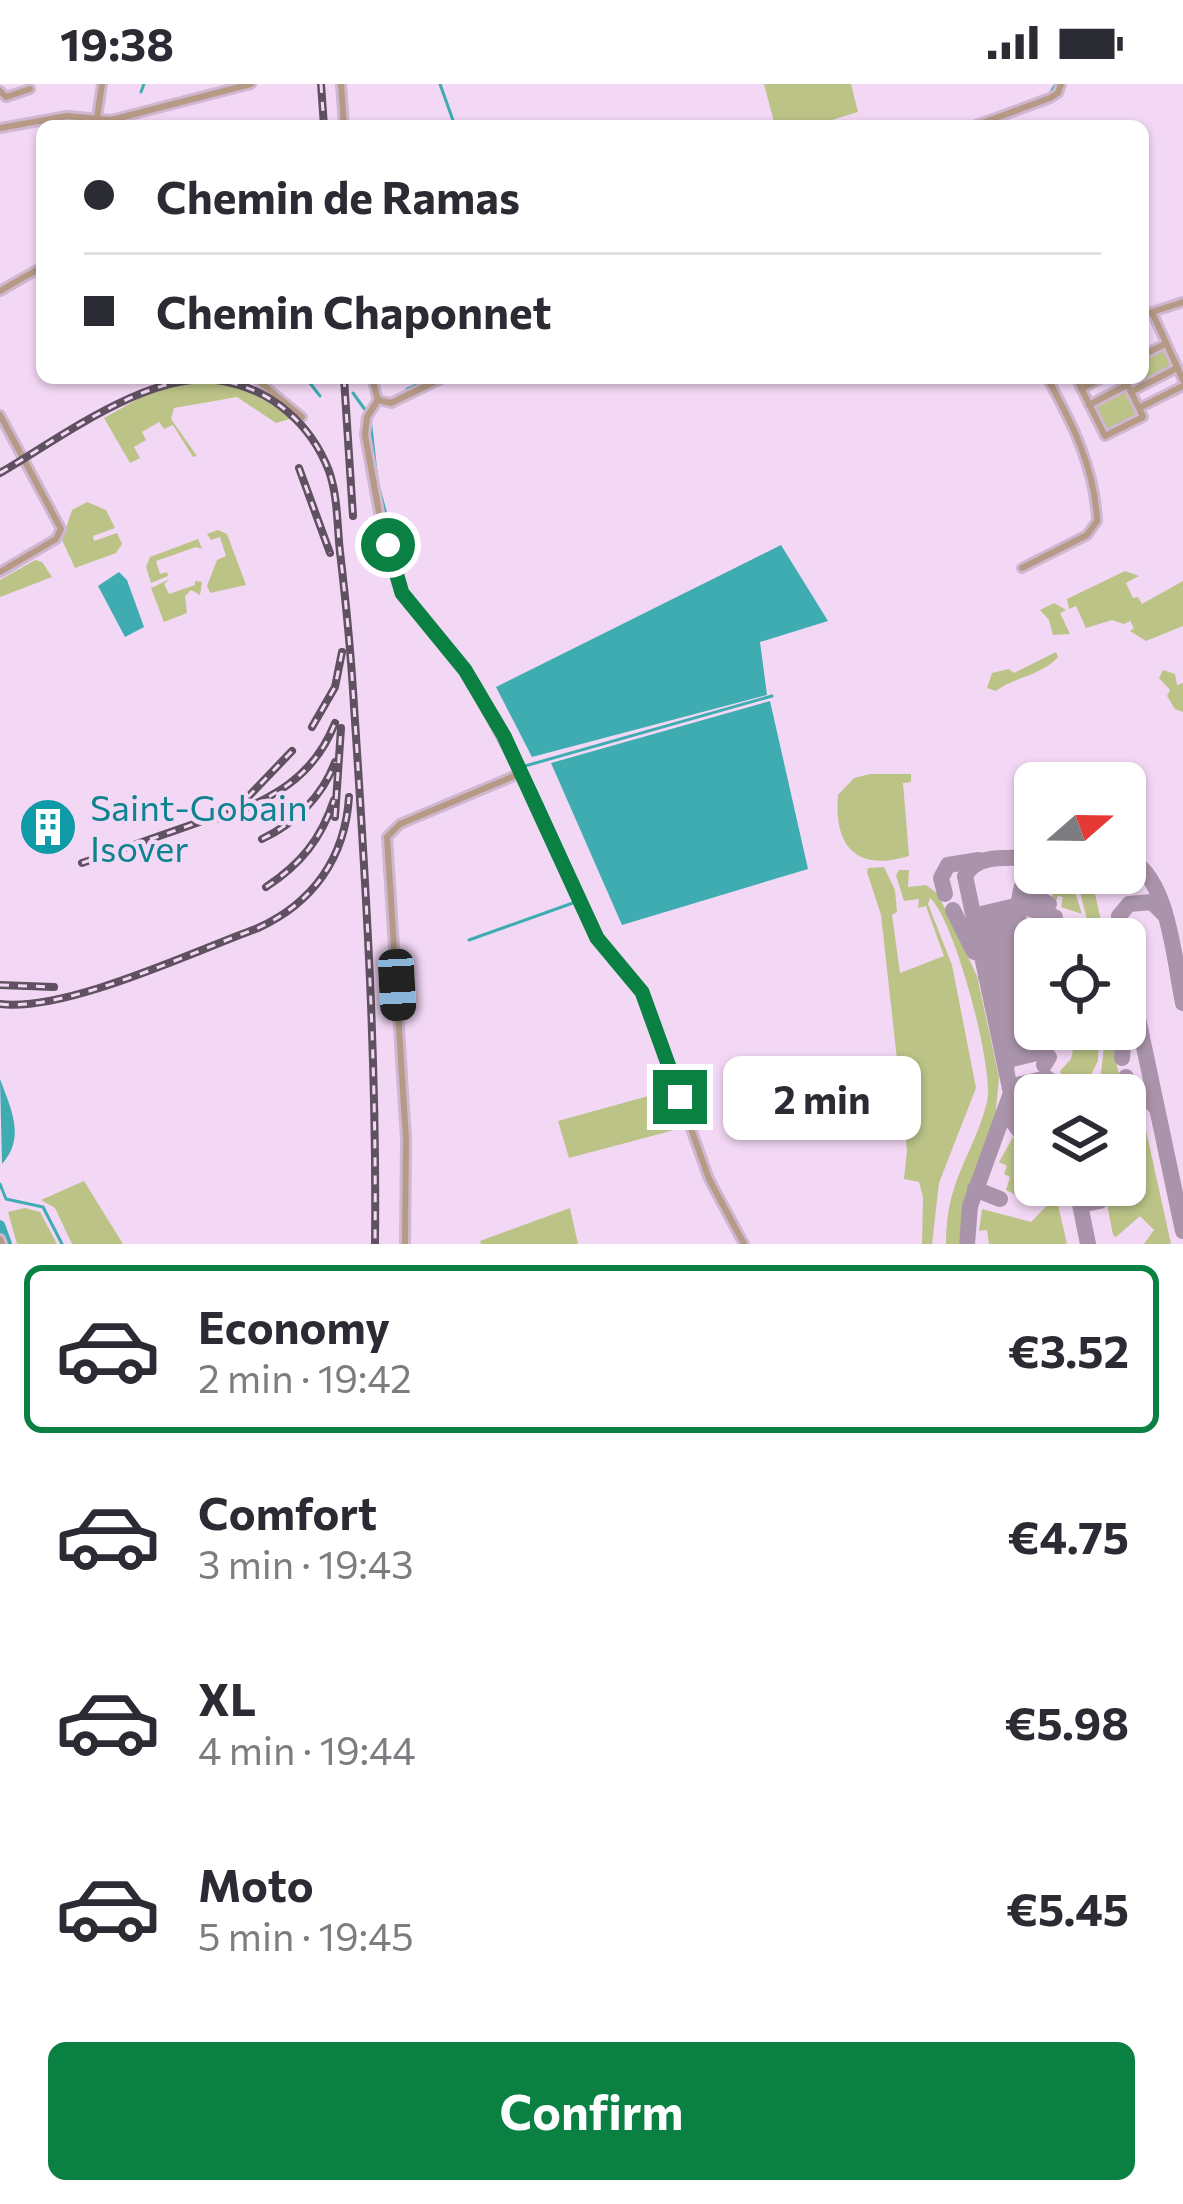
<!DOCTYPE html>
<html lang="en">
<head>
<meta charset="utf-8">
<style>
  :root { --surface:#fff; --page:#f2f2f3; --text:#2b2b33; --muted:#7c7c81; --line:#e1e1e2; --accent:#0b8043 }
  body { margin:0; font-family:Commissioner,sans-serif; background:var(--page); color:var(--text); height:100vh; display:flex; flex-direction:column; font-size:45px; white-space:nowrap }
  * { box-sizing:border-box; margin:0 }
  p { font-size:39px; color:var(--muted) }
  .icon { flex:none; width:66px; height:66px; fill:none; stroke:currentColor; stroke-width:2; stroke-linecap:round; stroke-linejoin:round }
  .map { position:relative; height:1160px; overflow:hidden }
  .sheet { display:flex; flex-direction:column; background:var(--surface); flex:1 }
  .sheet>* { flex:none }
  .guide { position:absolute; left:36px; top:36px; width:1113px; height:264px; border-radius:18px; box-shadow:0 3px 9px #0004; display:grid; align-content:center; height:264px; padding:0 48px; background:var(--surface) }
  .needle { width:78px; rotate:70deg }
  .buttons { position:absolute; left:1014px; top:678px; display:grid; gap:24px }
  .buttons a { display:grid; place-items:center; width:132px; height:132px; border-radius:18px; background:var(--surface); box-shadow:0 3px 9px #0004; font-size:60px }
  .end { position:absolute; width:54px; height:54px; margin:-27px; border:15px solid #0b8043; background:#fff; box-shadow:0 0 0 6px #fff }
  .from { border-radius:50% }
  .bubble { position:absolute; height:84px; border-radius:18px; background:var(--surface); box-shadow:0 3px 9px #0004; font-size:39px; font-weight:700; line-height:84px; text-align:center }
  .car { position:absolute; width:36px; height:72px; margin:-36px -18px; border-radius:15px; box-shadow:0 0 9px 3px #0007; background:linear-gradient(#222 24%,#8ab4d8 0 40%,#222 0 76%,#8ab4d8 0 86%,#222 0) }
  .guide b { display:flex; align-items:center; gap:42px; height:114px; font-size:45px }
  .guide b+b { border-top:3px solid var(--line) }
  .guide i { width:30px; height:30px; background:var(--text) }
  ul { padding:21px 0 0; list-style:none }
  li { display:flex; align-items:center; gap:36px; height:168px; margin:0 24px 18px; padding:0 24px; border:6px solid transparent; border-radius:18px }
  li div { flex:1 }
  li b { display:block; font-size:45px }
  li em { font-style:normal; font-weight:700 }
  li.current { border-color:var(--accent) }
  li>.icon { width:108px; height:108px; stroke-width:1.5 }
  .cta { display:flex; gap:24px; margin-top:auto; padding:24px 48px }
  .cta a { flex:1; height:138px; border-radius:18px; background:var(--accent); color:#fff; font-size:48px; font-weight:700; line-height:138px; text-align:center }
  .status { display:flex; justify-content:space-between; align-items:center; height:84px; padding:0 60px; background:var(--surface); direction:ltr }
  .status svg { height:33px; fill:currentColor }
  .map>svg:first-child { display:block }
  .green { fill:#bbc387 }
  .water { fill:#3eacb1 }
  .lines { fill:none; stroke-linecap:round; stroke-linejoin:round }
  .stream { stroke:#3eacb1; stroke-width:3 }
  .river { stroke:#3eacb1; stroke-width:10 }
  .taxiway { stroke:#aa94ab; stroke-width:16 }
  .minor-casing { stroke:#cfb7d1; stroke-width:12 }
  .minor { stroke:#b69a86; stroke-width:6 }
  .rail-casing { stroke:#605161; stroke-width:8 }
  .rail { stroke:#f3d8f5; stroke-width:3; stroke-dasharray:9; stroke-linecap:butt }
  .route { stroke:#0b8043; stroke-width:15 }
  .labels { text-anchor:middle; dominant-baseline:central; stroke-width:9; stroke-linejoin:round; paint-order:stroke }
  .culture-label { font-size:36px; fill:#0d838f; stroke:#f3d8f5; text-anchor:start }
</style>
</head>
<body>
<div class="status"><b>19:38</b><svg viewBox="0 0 49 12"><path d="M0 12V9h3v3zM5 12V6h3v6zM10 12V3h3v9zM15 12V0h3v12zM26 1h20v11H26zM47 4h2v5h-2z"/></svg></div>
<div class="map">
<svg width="1183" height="1160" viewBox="0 0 1183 1160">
  <rect width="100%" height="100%" fill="#f3d8f5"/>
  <g class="green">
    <path d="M764,0H851L858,28L812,42H775Z"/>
    <path d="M1164,265L1174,283L1132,305L1126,294H1143V275Z"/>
    <path d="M208,297L246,305L293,334L276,339L237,313L174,324L171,335L197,372L193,373L173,341L164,345L159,338L142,348L146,356L134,363L140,374L130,379L104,334L163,301Z"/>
    <path d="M1127,306L1140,331L1105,348L1093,323Z"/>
    <path d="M87,418L106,426L115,444L93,452L94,457L117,449L122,460L116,469L75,484L62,456L72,426Z"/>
    <path d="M218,446L227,450L246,501L210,509L207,502L217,476L226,472L220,453L211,456L207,450Z"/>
    <path d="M198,455L202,465L196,463L156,477L160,490L167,488L168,492L151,499L146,483L150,473Z"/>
    <path d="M35,476L42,478L52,493L0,513V496Z"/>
    <path d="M1125,487L1139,492L1126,499L1133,514L1138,513L1142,520L1183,497V542L1146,557L1130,547L1134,544L1130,537L1124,540L1112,536L1086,544L1076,522L1069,525L1067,515Z"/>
    <path d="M170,495L164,500L169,510L195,501V497L202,498L200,511L191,506L185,512L187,529L164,538L151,504Z"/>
    <path d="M1054,519L1066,526L1060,529L1070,550L1053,551L1049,536L1040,526Z"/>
    <path d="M1056,568L1058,573C1043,591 1014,593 996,607L987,604L992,589L1009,585L1014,589Z"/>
    <path d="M1163,586L1175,590L1177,601L1183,599V628L1175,625L1167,612L1170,606L1159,594Z"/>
    <path d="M870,690H911V698L903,699L909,772C861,787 833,767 838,711L854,694Z"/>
    <path d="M884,783L895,806L897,828L892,831L900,889L944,872L926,822L918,824L919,815L904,817L896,791L899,786H909L908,803L926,801L938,810L977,892L999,993L995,1037L964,1118L959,1160H946C946,1094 973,1073 987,1018C995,986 954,834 930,814L928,820L952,881L976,1004L939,1099L932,1160H922L923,1113L919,1098L904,1095L907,1066L881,831L867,788L868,784Z"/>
    <path d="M1063,789H1069L1082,830L1061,823L1063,813L1058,812L1055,819L1052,809Z"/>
    <path d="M1075,789L1092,796L1105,855H1092Z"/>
    <path d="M1077,945L1099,948L1098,977L1081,1009H1068L1060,987L1071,975Z"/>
    <path d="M1106,945H1124L1114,968L1121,1000L1140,1019L1171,1160H1144L1154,1146L1140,1132L1116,1153L1113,1151L1107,1120L1146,1110L1140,1079L1125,1082V1011L1099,1006Z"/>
    <path d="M670,1006L682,1044L569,1074L558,1037Z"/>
    <path d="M1013,1053L1035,1080V1101H1058L1037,1121L1006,1106L1010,1093L1004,1090L1007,1082L999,1078Z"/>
    <path d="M84,1097L123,1160H72L55,1124L41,1116Z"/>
    <path d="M1056,1112L1067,1160H989L987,1146L979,1147L982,1125L1031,1138Z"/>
    <path d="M25,1124L40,1128L57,1160H17L8,1128Z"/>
    <path d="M570,1124L578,1160H481L480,1157Z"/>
  </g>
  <g class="water">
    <path d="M781,461L828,537L760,558L767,611L532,673L496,603Z"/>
    <path d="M119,488L127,496L144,543L125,553L98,502Z"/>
    <path d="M770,617L808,785L622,841L551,679Z"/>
    <path d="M0,995C11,1025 26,1054 2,1080Z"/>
  </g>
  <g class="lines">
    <g class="stream">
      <path d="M440,0L455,42"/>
      <path d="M141,8L144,0"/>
      <path d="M970,42L1049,11L1056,0"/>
      <path d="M306,294L320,312"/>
      <path d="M407,305L432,294"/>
      <path d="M353,309L366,327"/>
      <path d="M370,334L377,397L408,512"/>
      <path d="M441,552C506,629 544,723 584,815L469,856"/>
      <path d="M525,682L772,612"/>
      <path d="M0,1100L6,1115L43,1123L62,1160"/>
    </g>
    <path class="river" d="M0,1141L7,1160"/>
    <g class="taxiway">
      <path d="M1125,773C1169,789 1174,877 1183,919"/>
      <path d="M1035,782C1002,815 1027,870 1035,909"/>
      <path d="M1027,793L1029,809L1049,820L1043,828L1030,825L1055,833"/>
      <path d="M945,810L941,794L948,781L979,776"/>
      <path d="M953,826L974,868"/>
      <path d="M975,840L977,831L1011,823L1018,828L1014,836"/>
      <path d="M978,854V845L982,843L1013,836L1021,844"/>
      <path d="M1121,855L1119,832L1129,820L1152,818L1164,830"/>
      <path d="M981,866L983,857L1017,849L1023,858"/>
      <path d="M1125,873L1183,1147"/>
      <path d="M984,880L987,869L1019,863L1026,871"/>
      <path d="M986,893V885L990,882L1022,876L1029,884"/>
      <path d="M989,906L993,896L1025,889L1032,897"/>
      <path d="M992,920V911L996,909L1028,902L1035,910"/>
      <path d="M997,934V923L1035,917"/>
      <path d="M998,946L999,936L1035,929"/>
      <path d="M1002,961V949L1035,942"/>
      <path d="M1004,972L1005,962L1039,955L1046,960L1041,968"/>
      <path d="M1122,974L1123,959L1137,931"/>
      <path d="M1006,985L1008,976L1041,968L1049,973L1044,981"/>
      <path d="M1126,993C1131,1010 1148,1011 1157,1025"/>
      <path d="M1012,1012L1013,1002L1047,994L1054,1000L1050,1008"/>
      <path d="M1021,1027L1013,1022L1016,1015L1055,1010"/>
      <path d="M1029,1060L1010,1034L1035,1024"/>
      <path d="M1076,1101L1088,1160"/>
      <path d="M975,1105L1000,1115"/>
      <path d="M1079,1115L1085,1120L1100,1117L1103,1106L1096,1103L1088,1111"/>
      <path d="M967,1160L970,1122L1011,1009L965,792C977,768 1011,775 1035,774"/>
    </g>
    <g class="minor-casing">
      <g id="minor">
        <path d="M341,0L344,42"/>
        <path d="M0,7L6,13L30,5"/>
        <path d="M97,34L102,0"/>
        <path d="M974,42L1050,14L1058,9L1061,0"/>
        <path d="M0,44L67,32L111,36L251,0"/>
        <path d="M0,207L42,183"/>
        <path d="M1152,228L1183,296"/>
        <path d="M1143,231L1183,218"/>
        <path d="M1143,271L1165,260"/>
        <path d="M255,294L302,333"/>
        <path d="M372,294L378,316"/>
        <path d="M1076,294L1105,352L1143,333L1139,324L1183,302"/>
        <path d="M1124,294L1139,324"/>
        <path d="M1081,305L1102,294"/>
        <path d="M1131,308L1177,284"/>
        <path d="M378,316L367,333L365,351L380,434L402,509L465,586L521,689L400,740L387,753L406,1055L405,1160"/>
        <path d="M378,316L391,319L443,294"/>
        <path d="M1089,321L1127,301"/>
        <path d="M0,331L61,445L56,455L0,488"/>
        <path d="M1022,484L1087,451L1097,437C1095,385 1072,338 1047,294"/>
        <path d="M521,689L597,854L642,908L709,1095L744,1160"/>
        <path d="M0,1155L2,1160"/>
      </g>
    </g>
    <use href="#minor" class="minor"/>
    <g class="rail-casing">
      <g id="rail">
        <path d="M321,0L324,42"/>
        <path d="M344,294L353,432"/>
        <path d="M299,384L330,469"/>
        <path d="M0,389C59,355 153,283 223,297C272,306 311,340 329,387C338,413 337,441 340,468C346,519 351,570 354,622C366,802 377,980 375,1160"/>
        <path d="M312,643L335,603L342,568"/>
        <path d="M248,713L292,667"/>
        <path d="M335,733L341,644"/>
        <path d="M220,735C272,714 313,695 335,639"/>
        <path d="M262,755C294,740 323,712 335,678"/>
        <path d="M82,779L231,727"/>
        <path d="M266,803C301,780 321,755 334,716"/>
        <path d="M0,901L54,903"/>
        <path d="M0,920C66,928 192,868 258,844C313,819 345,774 349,713"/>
      </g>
    </g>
    <use href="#rail" class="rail"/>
  </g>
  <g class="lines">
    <path class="route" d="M388,461L402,509L465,586L504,652L597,854L642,908L680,1013"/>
  </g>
  <defs>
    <g id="building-disc" transform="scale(3)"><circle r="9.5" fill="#0f9aa8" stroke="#f3d8f5"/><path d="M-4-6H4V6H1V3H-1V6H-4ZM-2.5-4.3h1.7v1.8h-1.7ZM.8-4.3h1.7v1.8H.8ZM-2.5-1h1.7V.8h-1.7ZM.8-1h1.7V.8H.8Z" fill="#fff"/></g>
  </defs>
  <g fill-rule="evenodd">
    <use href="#building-disc" x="48" y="743"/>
  </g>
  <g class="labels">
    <g class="culture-label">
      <text x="90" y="722">Saint-Gobain<tspan x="90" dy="41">Isover</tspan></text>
    </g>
  </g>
</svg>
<div class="buttons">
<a><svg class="needle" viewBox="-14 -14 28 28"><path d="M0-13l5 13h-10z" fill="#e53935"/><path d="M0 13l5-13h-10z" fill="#7c7c81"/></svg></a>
<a><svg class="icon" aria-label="locate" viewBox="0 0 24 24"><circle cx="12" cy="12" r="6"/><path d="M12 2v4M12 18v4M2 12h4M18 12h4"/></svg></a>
<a><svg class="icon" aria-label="layers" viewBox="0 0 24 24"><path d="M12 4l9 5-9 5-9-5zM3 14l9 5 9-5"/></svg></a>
</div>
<i class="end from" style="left:388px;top:461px"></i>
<i class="end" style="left:680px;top:1013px"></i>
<div class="bubble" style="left:723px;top:972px;width:198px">2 min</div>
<i class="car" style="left:397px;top:901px;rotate:177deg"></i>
<div class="guide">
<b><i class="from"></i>Chemin de Ramas</b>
<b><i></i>Chemin Chaponnet</b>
</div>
</div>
<section class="sheet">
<ul>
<li class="current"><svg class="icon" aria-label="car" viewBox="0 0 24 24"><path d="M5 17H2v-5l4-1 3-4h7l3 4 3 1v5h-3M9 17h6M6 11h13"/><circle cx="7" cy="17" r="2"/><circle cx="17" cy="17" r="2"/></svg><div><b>Economy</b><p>2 min · 19:42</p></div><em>€3.52</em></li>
<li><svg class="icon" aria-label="car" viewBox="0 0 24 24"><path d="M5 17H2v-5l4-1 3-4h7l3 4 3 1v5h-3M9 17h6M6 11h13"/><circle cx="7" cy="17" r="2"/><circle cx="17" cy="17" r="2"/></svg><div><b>Comfort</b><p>3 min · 19:43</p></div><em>€4.75</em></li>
<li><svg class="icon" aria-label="car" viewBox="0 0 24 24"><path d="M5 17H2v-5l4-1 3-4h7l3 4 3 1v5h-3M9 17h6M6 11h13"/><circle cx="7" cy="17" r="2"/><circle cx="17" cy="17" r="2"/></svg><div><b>XL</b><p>4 min · 19:44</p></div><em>€5.98</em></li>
<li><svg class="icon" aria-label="car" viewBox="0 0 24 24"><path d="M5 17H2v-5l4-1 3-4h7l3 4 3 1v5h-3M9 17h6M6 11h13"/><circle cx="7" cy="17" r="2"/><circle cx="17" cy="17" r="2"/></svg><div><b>Moto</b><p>5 min · 19:45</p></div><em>€5.45</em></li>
</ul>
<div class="cta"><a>Confirm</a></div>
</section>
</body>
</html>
